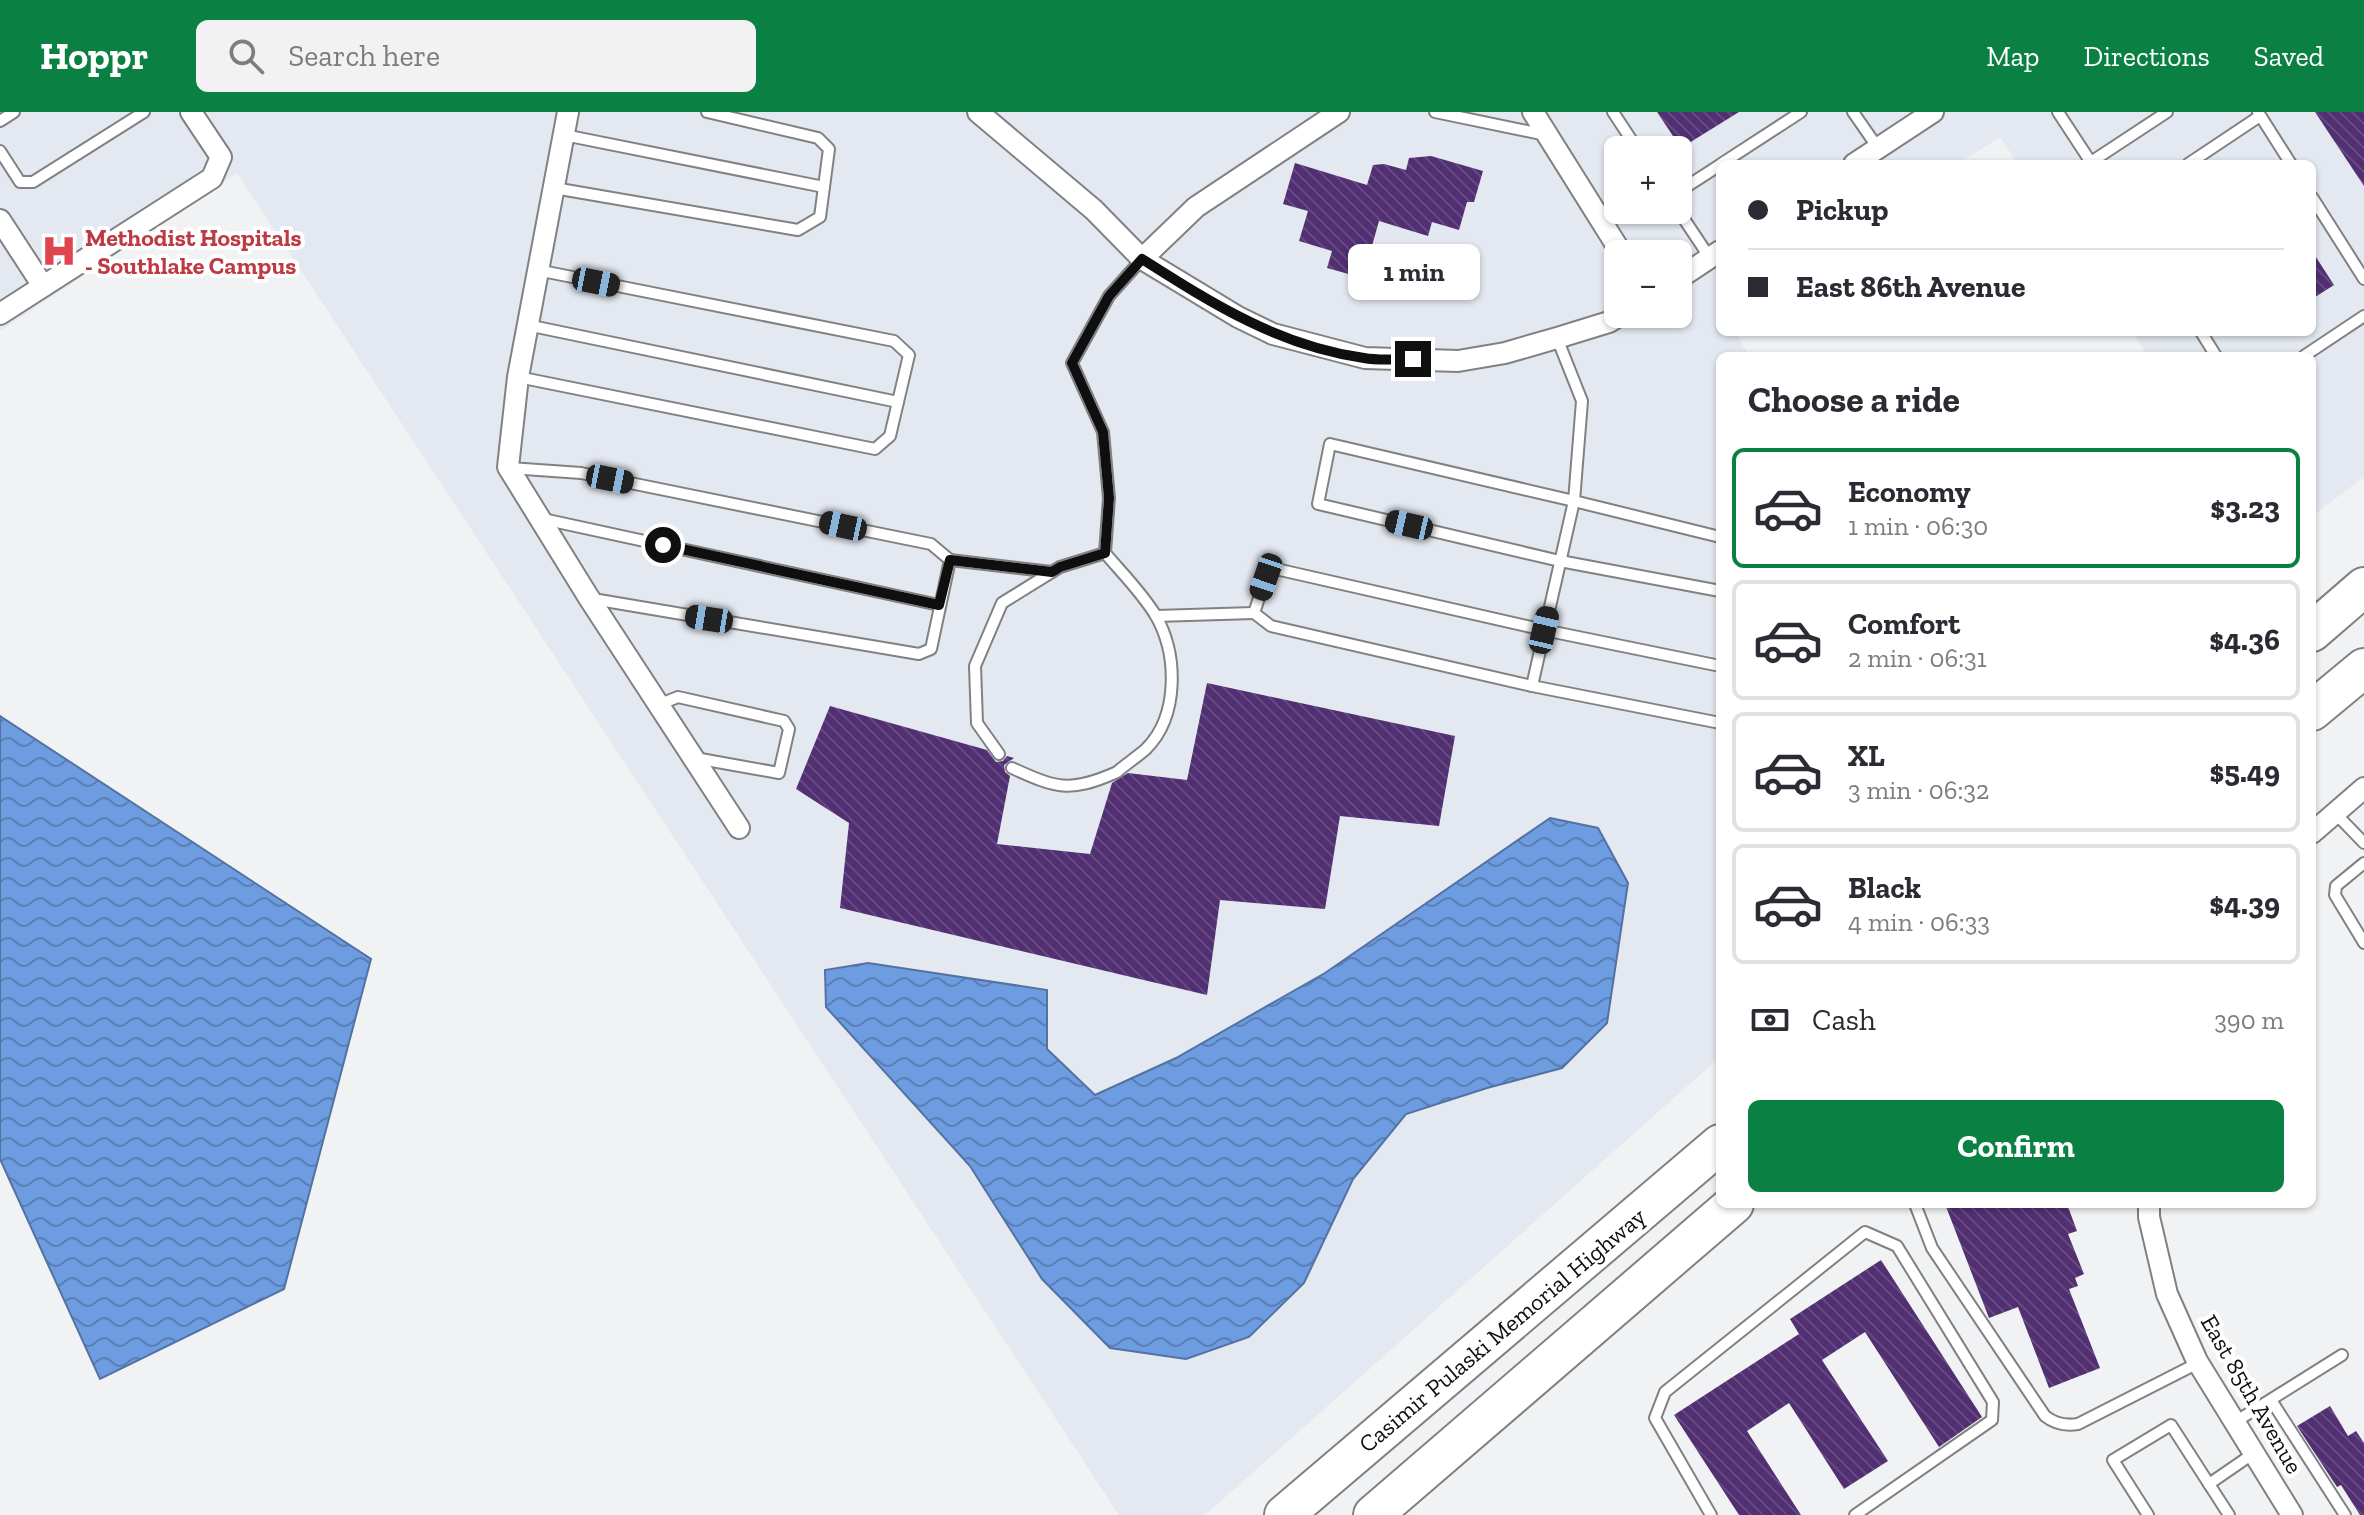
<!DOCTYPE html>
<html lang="en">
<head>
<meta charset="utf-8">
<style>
  :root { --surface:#fff; --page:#f2f2f3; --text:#2b2b33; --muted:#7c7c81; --line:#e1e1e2; --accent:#0b8043 }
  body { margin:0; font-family:"Zilla Slab",serif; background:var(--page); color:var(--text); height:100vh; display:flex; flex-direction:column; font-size:30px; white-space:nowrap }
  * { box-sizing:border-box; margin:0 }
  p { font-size:26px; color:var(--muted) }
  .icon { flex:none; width:44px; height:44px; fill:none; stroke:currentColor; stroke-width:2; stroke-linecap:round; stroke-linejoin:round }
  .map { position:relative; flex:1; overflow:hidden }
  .side { position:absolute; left:1716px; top:240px; width:600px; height:856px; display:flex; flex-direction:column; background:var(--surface); border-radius:12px; box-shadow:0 2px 6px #0004 }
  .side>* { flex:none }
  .guide { position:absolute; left:1716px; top:48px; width:600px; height:176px; border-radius:12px; box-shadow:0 2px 6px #0004; display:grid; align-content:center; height:176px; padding:0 32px; background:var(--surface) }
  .tools { position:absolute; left:1604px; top:24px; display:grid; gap:16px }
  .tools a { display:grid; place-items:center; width:88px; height:88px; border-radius:12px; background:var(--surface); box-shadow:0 2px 6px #0004; font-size:40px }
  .end { position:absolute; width:36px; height:36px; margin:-18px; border:10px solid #0f0f10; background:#fff; box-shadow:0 0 0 4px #fff }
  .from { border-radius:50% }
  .bubble { position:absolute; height:56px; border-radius:12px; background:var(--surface); box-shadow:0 2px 6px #0004; font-size:26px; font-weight:700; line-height:56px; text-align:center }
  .car { position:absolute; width:24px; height:48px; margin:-24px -12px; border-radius:10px; box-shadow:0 0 6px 2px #0007; background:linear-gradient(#222 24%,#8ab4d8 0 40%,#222 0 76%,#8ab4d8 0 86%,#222 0) }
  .guide b { display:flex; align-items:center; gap:28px; height:76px; font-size:30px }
  .guide b+b { border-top:2px solid var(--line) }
  .guide i { width:20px; height:20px; background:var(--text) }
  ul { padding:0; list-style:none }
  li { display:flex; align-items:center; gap:24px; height:120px; margin:0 16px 12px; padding:0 16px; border:4px solid var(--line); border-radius:12px }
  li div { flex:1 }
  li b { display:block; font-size:30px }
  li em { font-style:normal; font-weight:700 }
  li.selected { border-color:var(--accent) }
  li>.icon { width:72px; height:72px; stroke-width:1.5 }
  h2 { padding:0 32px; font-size:36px; line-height:96px }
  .pay { display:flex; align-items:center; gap:20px; height:88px; padding:0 32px; font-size:30px }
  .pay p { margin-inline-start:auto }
  .button { display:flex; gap:16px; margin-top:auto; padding:16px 32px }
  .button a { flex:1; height:92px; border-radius:12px; background:var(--accent); color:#fff; font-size:32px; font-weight:700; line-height:92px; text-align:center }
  header { display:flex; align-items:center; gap:48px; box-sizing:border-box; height:112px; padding:0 40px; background:var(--accent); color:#fff }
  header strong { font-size:38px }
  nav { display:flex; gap:44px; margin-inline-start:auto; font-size:28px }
  .search { width:560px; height:72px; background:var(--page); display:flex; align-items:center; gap:20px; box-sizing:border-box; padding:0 28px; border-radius:12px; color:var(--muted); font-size:30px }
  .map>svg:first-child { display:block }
  .built { fill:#e4e8f0; fill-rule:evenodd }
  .water { fill:url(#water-waves); stroke:#5272a2; stroke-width:2 }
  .building { fill:url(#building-back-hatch) }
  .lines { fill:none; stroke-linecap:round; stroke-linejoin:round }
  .service-casing { stroke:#808182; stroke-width:14 }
  .minor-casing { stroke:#808182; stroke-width:24 }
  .motorway-casing { stroke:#808182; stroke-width:42 }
  .service { stroke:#fff; stroke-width:10 }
  .minor { stroke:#fff; stroke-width:20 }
  .motorway { stroke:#fff; stroke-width:38 }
  .route { stroke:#0f0f10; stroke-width:10 }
  .labels { text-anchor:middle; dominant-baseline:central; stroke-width:8; stroke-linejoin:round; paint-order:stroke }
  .health-label { font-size:24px; font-weight:bold; fill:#be3a42; stroke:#fff; text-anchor:start }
  .street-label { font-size:24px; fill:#0f0f10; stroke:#fff }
</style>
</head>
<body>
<header>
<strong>Hoppr</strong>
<div class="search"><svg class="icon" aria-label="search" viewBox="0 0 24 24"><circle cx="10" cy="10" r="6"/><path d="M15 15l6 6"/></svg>Search here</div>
<nav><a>Map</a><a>Directions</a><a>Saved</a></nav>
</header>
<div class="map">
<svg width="2364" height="1403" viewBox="0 0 2364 1403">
  <defs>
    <pattern id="water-waves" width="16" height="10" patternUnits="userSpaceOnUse" patternTransform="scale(2)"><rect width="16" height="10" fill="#6e9ce1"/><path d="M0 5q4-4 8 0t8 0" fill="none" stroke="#597eb5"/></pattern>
    <pattern id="building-back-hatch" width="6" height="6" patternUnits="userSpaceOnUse" patternTransform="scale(2)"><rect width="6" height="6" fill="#512f72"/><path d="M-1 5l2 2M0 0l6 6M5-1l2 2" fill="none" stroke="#654a80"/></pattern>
  </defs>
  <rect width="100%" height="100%" fill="#f1f2f3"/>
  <path class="built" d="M0,0H2364V365L2312,404V244H2148L2132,220H2312V52H2018L2000,25L1958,52H1720V220H1735L1749,244H1720V945L1205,1403H1119L237,61L0,219ZM1618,38H1678V98H1618ZM1618,142H1678V202H1618Z"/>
  <g class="water">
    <path d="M0,604L371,847L284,1177L100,1267L0,1047Z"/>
    <path d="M1550,706L1598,716L1628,771L1607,911L1562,956L1487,976L1406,1002L1353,1067L1304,1171L1249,1225L1186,1247L1110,1236L1042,1167L970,1054L826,895L825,858L868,851L1047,878V937L1095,983L1176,946L1325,861Z"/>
  </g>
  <g class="building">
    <path d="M1657,0H1739L1681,36Z"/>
    <path d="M2315,0H2364V74Z"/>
    <path d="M1431,44L1483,59L1474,90H1467L1459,118L1432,110L1428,124L1379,109L1363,166L1327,156L1332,139L1299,129L1308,99L1283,92L1295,51L1367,73L1373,53L1384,52L1406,58L1409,46Z"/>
    <path d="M2312,139L2334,173L2312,187Z"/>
    <path d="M1207,571L1455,624L1439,714L1340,704L1325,797L1220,788L1207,883L840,796L849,711L796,677L830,594L987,638L996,650L1003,649L1007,644L1014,646L1004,653L1005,660L1010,664L997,732L1090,742L1112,671L1128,661L1187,668Z"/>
    <path d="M1945,1092H2067L2077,1119L2068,1122L2084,1162L2075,1166L2078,1174L2069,1177L2100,1256L2049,1276L2018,1195L1989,1206Z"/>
    <path d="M1881,1148L1982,1305L1939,1335L1865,1220L1822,1248L1888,1349L1844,1377L1789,1291L1747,1319L1801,1403H1739L1674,1303L1799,1222L1790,1207Z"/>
    <path d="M2330,1294L2348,1324L2356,1319L2364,1331V1403H2360L2341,1373L2337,1375L2297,1314Z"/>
  </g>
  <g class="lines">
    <g class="service-casing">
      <g id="service">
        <path d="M1435,0L1546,23"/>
        <path d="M1613,0L1638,38"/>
        <path d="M1853,0L1878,36"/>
        <path d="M2058,0L2092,52"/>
        <path d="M2258,0L2291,52"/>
        <path d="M0,9L14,0"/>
        <path d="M564,23L824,75"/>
        <path d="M0,39L20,70H33L144,0"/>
        <path d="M2091,50L2167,0"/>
        <path d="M1721,52L1801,0"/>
        <path d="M2188,52L2260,4"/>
        <path d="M554,76L798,118L820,105L829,37L818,26L707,0"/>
        <path d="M1678,80L1720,53"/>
        <path d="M2312,85L2364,167"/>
        <path d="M1678,98L1710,146"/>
        <path d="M527,213L898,290"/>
        <path d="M2201,220L2216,244"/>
        <path d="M1557,226L1582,289L1574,389L1532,574L1720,611"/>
        <path d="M2304,244L2364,204"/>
        <path d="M518,265L875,337L890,324L909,243L894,229L537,158"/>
        <path d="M510,356L581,361L931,432L950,448L931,537L919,542L593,487"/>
        <path d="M543,407L939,493"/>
        <path d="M1720,425L1574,389L1330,332L1318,392L1560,449L1720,479"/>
        <path d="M1105,441L1109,386L1103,320L1072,251L1109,184L1142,147"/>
        <path d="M950,448L1052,460"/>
        <path d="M1156,504L1254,501"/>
        <path d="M1532,574L1271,514L1254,501L1266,465L1276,457L1544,518L1720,554"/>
        <path d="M658,593L678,585L784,609L789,617L779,661L695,646"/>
        <path d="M999,642L977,611L975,554L1002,491L1060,455L1105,441C1122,461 1143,482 1156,504C1178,543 1179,604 1146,637C1137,645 1126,652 1117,660"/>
        <path d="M1012,656C1056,676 1069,681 1115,661"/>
        <path d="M2335,701L2364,731"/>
        <path d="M2364,751L2336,774L2335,783L2364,831"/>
        <path d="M1915,1092L1932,1136L2045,1304C2055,1312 2065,1314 2078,1312L2198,1251"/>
        <path d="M2271,1288L2345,1403"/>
        <path d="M2235,1310L2342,1243"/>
        <path d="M1711,1403L1655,1306L1665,1280L1865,1120L1897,1134L1993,1290L1992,1308L1855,1403"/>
        <path d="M2148,1403L2113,1348L2171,1313L2209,1372"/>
        <path d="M2229,1403L2209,1372L2254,1341"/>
      </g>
    </g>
    <g class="minor-casing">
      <g id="minor">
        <path d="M568,0L518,265L508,355L589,486L739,716"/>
        <path d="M978,0L1094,98L1142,147L1238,205L1273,222L1365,246L1458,249L1505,241L1557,226L1609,210L1622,202"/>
        <path d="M1533,0L1622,142"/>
        <path d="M1854,52L1933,0"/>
        <path d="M0,108L43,174"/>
        <path d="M1142,147L1196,95L1339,0"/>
        <path d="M1678,167L1720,139"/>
        <path d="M0,202L212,66L221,45L191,0"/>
        <path d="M2312,721L2364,676"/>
        <path d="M2149,1092V1105L2167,1182L2197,1249L2292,1403"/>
      </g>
    </g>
    <g class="motorway-casing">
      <g id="motorway">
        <path d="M2312,520L2364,475"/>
        <path d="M2312,599L2364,556"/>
        <path d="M1284,1403L1720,1032"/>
        <path d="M1373,1403L1734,1092"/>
      </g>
    </g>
    <use href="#service" class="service"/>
    <use href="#minor" class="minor"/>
    <use href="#motorway" class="motorway"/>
  </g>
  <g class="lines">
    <path class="route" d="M663,433L939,493L950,448L1052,460L1060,455L1105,441L1109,386L1103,320L1072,251L1109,184L1142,147C1213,192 1279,234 1364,246C1380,249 1397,247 1413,247"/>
  </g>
  <defs>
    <g id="hospital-bare" transform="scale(2.76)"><path d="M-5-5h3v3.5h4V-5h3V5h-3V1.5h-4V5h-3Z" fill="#e0444e" stroke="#fff" stroke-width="2.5" paint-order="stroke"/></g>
  </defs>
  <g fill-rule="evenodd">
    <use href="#hospital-bare" x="59" y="139"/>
  </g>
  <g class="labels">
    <g class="health-label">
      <text x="85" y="125">Methodist Hospitals<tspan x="85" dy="28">- Southlake Campus</tspan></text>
    </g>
    <g class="street-label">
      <text transform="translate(1502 1218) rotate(-40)">Casimir Pulaski Memorial Highway</text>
      <text transform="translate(2252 1282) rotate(60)">East 85th Avenue</text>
    </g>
  </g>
</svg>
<div class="tools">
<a>+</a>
<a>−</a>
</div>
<i class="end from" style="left:663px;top:433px"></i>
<i class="end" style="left:1413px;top:247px"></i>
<div class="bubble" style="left:1348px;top:132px;width:132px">1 min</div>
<i class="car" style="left:596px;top:170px;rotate:101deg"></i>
<i class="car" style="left:610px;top:367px;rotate:101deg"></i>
<i class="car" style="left:1409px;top:413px;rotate:283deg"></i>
<i class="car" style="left:843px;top:414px;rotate:282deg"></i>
<i class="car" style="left:1266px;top:465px;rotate:199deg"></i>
<i class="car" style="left:709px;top:507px;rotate:279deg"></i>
<i class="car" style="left:1544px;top:518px;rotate:13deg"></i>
<div class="guide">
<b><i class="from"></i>Pickup</b>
<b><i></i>East 86th Avenue</b>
</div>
<section class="side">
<h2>Choose a ride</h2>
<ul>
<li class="selected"><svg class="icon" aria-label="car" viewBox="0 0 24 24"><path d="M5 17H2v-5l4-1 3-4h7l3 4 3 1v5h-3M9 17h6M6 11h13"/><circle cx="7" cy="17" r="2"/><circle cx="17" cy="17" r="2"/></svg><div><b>Economy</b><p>1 min · 06:30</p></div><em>$3.23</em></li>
<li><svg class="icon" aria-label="car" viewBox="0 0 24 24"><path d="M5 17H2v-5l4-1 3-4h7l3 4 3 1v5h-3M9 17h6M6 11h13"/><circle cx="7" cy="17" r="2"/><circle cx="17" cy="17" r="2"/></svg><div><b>Comfort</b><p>2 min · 06:31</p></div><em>$4.36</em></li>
<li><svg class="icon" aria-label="car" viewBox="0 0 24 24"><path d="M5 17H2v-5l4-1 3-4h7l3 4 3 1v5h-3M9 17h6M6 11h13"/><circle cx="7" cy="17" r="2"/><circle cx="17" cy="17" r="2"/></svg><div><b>XL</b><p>3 min · 06:32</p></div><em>$5.49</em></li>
<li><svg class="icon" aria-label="car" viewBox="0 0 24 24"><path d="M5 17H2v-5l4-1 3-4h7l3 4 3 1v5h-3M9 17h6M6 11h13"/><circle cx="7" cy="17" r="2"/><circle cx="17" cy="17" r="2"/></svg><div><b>Black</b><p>4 min · 06:33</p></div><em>$4.39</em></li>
</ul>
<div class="pay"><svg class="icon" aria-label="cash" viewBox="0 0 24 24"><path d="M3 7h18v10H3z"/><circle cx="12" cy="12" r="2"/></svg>Cash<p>390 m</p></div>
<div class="button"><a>Confirm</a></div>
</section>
</div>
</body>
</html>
